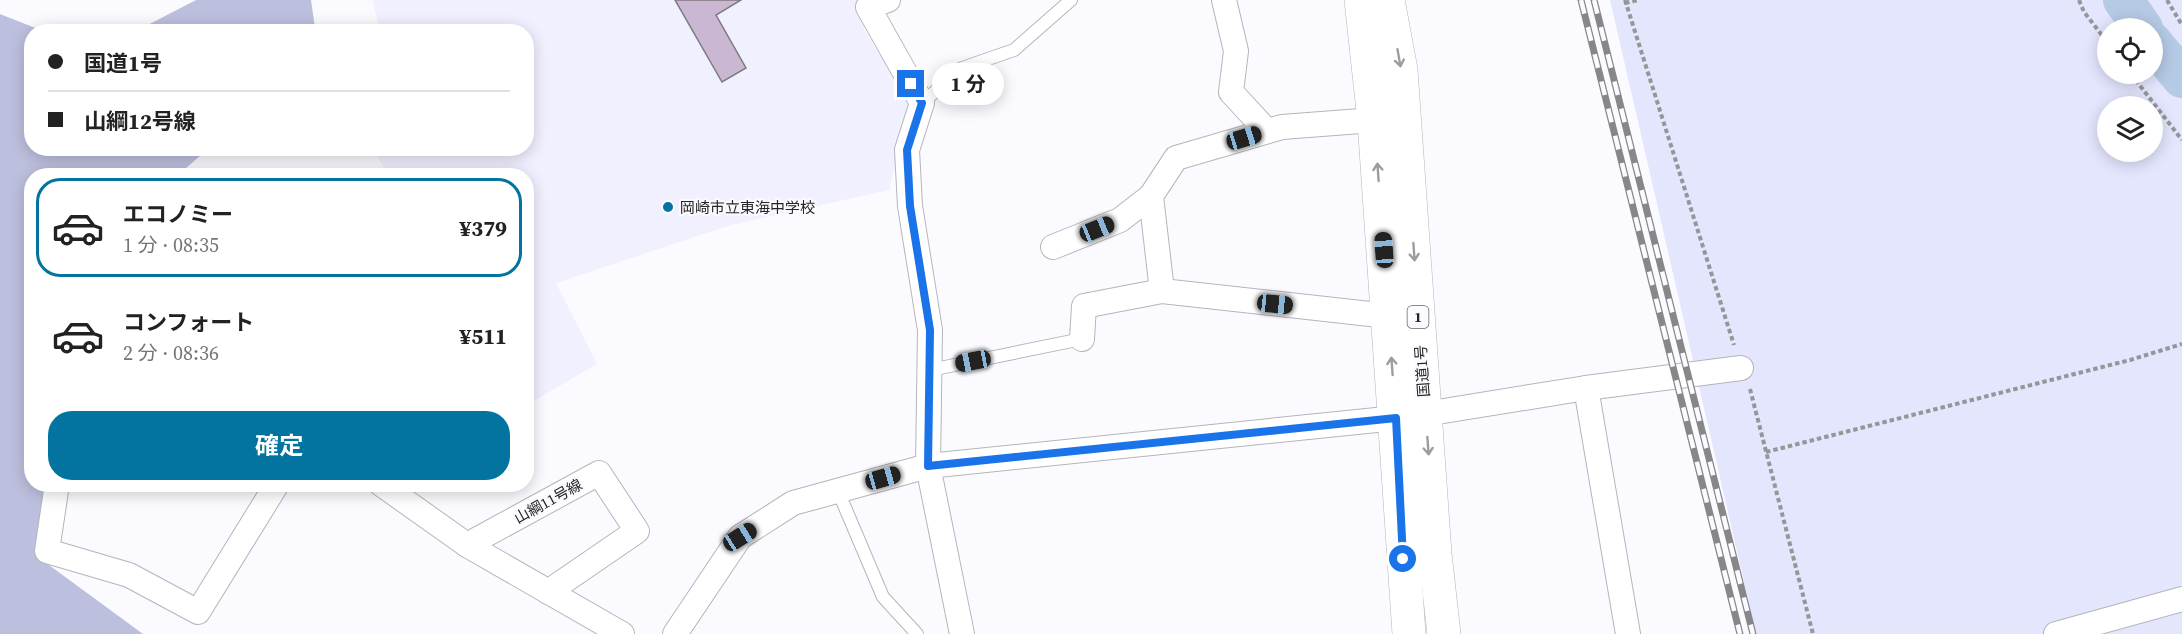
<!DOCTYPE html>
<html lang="ja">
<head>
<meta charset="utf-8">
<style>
  :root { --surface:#fff; --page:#f6f6f6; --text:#222; --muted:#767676; --line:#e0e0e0; --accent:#02749f }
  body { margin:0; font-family:"Source Serif 4","Noto Sans JP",serif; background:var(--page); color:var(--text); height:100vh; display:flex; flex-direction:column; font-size:22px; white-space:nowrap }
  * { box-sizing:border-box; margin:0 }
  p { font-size:20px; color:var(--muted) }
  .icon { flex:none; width:33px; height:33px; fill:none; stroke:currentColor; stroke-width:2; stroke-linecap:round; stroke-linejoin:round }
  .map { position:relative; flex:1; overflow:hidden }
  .panel { position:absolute; left:24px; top:168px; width:510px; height:324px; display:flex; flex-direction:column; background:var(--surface); border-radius:24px; box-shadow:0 3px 15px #0003 }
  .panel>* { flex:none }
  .top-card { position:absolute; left:24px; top:24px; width:510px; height:132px; border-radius:24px; box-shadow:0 3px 15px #0003; display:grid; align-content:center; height:132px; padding:0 24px; background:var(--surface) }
  .fabs { position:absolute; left:2097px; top:18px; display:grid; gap:12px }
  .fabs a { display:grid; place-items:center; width:66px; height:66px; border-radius:50%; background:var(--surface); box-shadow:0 3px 15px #0003; font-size:30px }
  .end { position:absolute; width:27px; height:27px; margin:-14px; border:8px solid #1a73e8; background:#fff; box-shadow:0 0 0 3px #fff }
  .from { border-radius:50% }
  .bubble { position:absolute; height:42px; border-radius:21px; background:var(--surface); box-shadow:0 3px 15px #0003; font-size:20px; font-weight:700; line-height:42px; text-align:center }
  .car { position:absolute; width:18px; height:36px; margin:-18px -9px; border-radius:8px; box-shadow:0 0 4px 2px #0007; background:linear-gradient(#222 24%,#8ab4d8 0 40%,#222 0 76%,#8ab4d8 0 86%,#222 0) }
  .top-card b { display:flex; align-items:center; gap:21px; height:57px; font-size:22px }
  .top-card b+b { border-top:2px solid var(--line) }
  .top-card i { width:15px; height:15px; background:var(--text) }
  ul { padding:10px 0 0; list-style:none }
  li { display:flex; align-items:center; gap:18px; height:99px; margin:0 12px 9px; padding:0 12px; border:3px solid transparent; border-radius:24px }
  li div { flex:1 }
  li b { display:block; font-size:22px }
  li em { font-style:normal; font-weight:700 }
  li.current { border-color:var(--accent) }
  li>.icon { width:54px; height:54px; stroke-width:1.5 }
  .action { display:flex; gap:12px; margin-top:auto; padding:12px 24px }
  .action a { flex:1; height:69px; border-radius:24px; background:var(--accent); color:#fff; font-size:24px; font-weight:700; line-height:69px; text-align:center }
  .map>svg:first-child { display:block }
  .built { fill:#f0f0ff }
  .green { fill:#e4e6fe; fill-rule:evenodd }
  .forest { fill:#bdbfde }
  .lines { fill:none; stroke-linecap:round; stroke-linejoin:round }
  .river { stroke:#b5cae4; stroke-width:40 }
  .building { fill:#cab7d3; stroke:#7e7b80; stroke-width:1.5 }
  .service-casing { stroke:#b4b4bb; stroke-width:14 }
  .minor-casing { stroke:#b4b4bb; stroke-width:26 }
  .trunk-casing { stroke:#b4b4bb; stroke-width:34 }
  .path { stroke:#969699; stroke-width:4; stroke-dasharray:4.5 3; stroke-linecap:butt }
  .service { stroke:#fff; stroke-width:12 }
  .minor { stroke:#fff; stroke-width:24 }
  .trunk { stroke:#fff; stroke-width:33 }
  .rail-casing { stroke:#87878a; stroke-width:7 }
  .rail { stroke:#fbfbff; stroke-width:4.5; stroke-dasharray:14; stroke-linecap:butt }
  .oneway { stroke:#9d9d9e }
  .route { stroke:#1a73e8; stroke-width:8 }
  .poi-dot { fill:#02749f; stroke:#fbfbff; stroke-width:2 }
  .labels { text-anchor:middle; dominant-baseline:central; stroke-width:4.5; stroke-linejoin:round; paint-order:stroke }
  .shield { fill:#fbfbff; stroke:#656568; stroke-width:1.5 }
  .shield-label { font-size:14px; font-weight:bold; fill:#252527 }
  .poi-label { font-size:15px; fill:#252527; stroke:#fbfbff; text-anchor:start }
  .street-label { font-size:15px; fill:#252527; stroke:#fbfbff }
</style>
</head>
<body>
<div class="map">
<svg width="2182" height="634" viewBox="0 0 2182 634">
  <rect width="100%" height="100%" fill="#fbfbff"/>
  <path class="built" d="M373,0H863L864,30L910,102L889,190L731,225L556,283L597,364L527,405L526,176L388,175L373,149L526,148V32L379,31Z"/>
  <path class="green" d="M1610,0H2182V634H1756ZM2108,28H2152V74H2108ZM2108,106H2152V152H2108Z"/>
  <g class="forest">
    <path d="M196,0H311L315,28L312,32L136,31Z"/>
    <path d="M0,14L43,31L32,32V148L208,149L178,175L32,176V484L49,485L38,557L143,634H0Z"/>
  </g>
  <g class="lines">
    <g class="river">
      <path d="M2123,0L2143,28"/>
      <path d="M2152,42L2182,78"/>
    </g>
  </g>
  <path class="building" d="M675,0H741L716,15L746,68L722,82Z"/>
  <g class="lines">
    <g class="service-casing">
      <g id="service">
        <path d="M922,103L962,68L1014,50L1071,0"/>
        <path d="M930,370L1082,339"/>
        <path d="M838,491L883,597L917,634"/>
      </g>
    </g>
    <g class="minor-casing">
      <g id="minor">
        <path d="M888,0L868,7L922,103L907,150L910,206L930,330L928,466L962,634"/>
        <path d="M1224,0L1236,51L1231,92L1267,131"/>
        <path d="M1053,247L1120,220L1151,196"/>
        <path d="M1162,291L1151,196L1176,158L1282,127L1374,120"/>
        <path d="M1082,339L1084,306L1162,291L1388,316"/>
        <path d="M1586,388L1628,634"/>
        <path d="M1425,414L1586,388L1741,368"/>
        <path d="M57,484L47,551L129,575L198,612L277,484"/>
        <path d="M381,484L467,545L622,634"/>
        <path d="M467,545L599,473L637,531L548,592"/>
        <path d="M675,634L740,537L793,503L928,466L1396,418"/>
        <path d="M2056,634L2182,599"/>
      </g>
    </g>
    <g class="trunk-casing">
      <g id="trunk">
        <path d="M1361,0L1374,120L1409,634"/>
        <path d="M1388,0L1401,70L1435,554L1444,634"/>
      </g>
    </g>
    <g class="path">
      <path d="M1625,0L1734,345"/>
      <path d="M2079,0L2084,12L2108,43"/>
      <path d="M2167,0L2182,25"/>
      <path d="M1625,3L1638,0"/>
      <path d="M2131,74L2182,140"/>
      <path d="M1750,389L1813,634"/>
      <path d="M1766,452L2130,360L2182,344"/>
    </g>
    <use href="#service" class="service"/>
    <use href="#minor" class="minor"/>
    <use href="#trunk" class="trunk"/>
    <g class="rail-casing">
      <g id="rail">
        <path d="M1581,0L1740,634"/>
        <path d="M1594,0L1753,634"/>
      </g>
    </g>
    <use href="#rail" class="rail"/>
  </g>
  <defs><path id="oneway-shaft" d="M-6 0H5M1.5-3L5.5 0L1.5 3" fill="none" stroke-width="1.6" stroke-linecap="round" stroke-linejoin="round" transform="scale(1.5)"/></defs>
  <g class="oneway">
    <use href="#oneway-shaft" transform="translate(1399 58) rotate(80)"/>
    <use href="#oneway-shaft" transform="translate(1378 172) rotate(-94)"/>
    <use href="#oneway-shaft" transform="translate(1414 252) rotate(86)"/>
    <use href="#oneway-shaft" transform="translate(1392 366) rotate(-94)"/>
    <use href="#oneway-shaft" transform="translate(1428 446) rotate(86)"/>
  </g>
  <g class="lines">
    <path class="route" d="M911,84L922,103L907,150L910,206L930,330L928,466L1396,418L1403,559"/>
  </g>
  <circle class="poi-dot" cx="668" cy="207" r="6"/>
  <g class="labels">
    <rect class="shield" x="1407.5" y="306" width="21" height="22" rx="4.5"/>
    <g class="shield-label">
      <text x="1418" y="317">1</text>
    </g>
    <g class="poi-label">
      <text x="680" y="207">岡崎市立東海中学校</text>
    </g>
    <g class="street-label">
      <text transform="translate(1422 371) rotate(-94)">国道1号</text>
      <text transform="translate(548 501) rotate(-29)">山綱11号線</text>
    </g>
  </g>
</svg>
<div class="fabs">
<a><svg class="icon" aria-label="locate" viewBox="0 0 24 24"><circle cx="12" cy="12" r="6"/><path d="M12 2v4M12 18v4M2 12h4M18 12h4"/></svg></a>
<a><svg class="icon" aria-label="layers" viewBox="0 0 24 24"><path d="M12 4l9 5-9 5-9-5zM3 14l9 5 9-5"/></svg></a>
</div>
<i class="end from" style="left:1403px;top:559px"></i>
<i class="end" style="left:911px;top:84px"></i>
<div class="bubble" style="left:932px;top:63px;width:72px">1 分</div>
<i class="car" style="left:1244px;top:138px;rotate:73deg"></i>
<i class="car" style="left:1097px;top:229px;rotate:68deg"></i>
<i class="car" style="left:1384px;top:250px;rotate:356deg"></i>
<i class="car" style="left:1275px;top:304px;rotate:96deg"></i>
<i class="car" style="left:973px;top:361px;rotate:259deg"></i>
<i class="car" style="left:883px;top:478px;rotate:74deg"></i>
<i class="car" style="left:740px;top:537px;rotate:58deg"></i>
<div class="top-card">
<b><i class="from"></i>国道1号</b>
<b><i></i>山綱12号線</b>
</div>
<section class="panel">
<ul>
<li class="current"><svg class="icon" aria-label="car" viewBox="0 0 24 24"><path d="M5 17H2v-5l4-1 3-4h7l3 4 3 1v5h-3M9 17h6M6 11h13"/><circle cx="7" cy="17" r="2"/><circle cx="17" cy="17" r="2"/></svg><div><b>エコノミー</b><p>1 分 · 08:35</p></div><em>¥379</em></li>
<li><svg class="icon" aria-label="car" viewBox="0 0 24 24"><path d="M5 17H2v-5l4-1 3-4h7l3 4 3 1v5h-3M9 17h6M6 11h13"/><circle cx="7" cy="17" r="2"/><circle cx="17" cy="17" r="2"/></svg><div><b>コンフォート</b><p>2 分 · 08:36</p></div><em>¥511</em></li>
</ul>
<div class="action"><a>確定</a></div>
</section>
</div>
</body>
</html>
